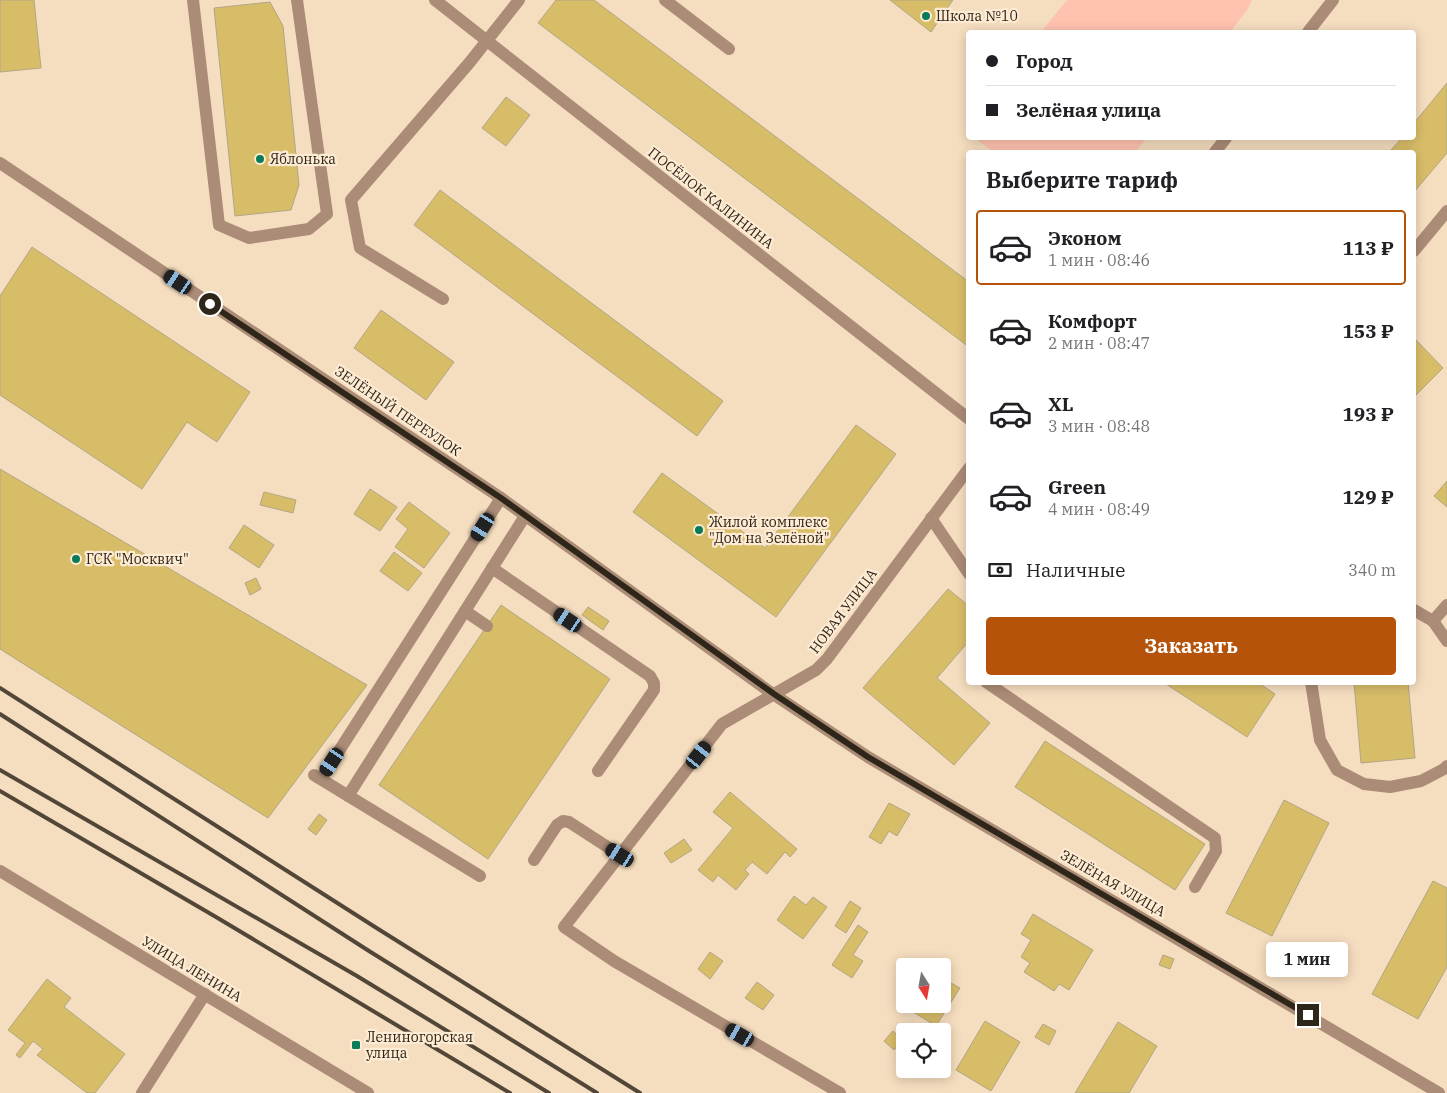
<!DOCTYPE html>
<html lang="ru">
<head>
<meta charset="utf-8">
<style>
  :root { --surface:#fff; --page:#f6f6f6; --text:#202124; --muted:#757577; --line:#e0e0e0; --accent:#b45309 }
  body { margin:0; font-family:"IBM Plex Serif",serif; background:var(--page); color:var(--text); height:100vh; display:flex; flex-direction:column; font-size:19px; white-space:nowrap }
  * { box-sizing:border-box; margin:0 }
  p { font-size:16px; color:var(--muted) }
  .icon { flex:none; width:28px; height:28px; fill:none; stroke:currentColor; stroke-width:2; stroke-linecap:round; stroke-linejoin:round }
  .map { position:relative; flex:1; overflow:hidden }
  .drawer { position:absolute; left:966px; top:150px; width:450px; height:535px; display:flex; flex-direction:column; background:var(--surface); border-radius:5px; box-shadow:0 2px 12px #0003 }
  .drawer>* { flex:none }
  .top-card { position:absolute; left:966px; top:30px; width:450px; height:110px; border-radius:5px; box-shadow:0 2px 12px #0003; display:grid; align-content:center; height:110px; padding:0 20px; background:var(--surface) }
  .needle { width:32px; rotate:169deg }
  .fabs { position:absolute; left:896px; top:958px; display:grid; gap:10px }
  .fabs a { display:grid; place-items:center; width:55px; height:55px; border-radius:5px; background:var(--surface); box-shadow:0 2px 12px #0003; font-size:25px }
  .end { position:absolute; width:22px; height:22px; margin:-11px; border:6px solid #2f261a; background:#fff; box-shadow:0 0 0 2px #fff }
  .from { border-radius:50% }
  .bubble { position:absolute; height:35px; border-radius:5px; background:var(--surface); box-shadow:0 2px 12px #0003; font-size:16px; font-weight:700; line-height:35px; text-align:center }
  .car { position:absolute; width:15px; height:30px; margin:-15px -8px; border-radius:6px; box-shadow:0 0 4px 1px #0007; background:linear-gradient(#222 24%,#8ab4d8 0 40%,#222 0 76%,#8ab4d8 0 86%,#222 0) }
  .top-card b { display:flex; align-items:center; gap:18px; height:48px; font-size:19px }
  .top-card b+b { border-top:1px solid var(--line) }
  .top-card i { width:12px; height:12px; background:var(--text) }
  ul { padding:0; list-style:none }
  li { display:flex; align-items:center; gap:15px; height:75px; margin:0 10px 8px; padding:0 10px; border:2px solid transparent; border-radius:5px }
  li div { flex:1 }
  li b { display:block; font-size:19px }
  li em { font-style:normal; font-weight:700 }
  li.current { border-color:var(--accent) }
  li>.icon { width:45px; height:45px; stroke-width:1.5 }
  h2 { padding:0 20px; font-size:22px; line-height:60px }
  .pay { display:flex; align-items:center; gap:12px; height:55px; padding:0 20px; font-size:19px }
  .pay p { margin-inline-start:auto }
  .button { display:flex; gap:10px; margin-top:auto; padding:10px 20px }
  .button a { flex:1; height:58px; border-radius:5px; background:var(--accent); color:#fff; font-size:20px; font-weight:700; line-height:58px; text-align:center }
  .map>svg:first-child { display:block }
  .green { fill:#ffc2af }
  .building { fill:#d8bd69; stroke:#b1a684 }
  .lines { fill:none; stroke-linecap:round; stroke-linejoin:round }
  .minor { stroke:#ab8c77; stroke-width:12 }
  .rail { stroke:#514637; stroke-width:4 }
  .route { stroke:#2f261a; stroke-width:6 }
  .poi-dot { fill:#077c58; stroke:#feebd3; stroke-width:2 }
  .labels { text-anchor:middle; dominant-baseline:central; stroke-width:4.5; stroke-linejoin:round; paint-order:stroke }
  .poi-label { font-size:14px; fill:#2f261a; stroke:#feebd3; text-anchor:start }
  .street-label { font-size:14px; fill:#2f261a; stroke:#feebd3 }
</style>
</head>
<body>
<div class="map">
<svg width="1447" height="1093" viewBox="0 0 1447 1093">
  <rect width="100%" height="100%" fill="#f5ddbf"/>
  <g class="green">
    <path d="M1067,0H1252L1247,10L1230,32H1041Z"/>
    <path d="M974,138H1147L1135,152H994Z"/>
  </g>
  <g class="building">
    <path d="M0,0H34L41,68L0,72Z"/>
    <path d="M556,0H594L969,282V347L538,23Z"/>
    <path d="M890,0H953L931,32Z"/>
    <path d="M270,2L283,26L299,185L291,210L235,216L214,8Z"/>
    <path d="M1447,83V153L1414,192V152H1389L1402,138H1414V123Z"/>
    <path d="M506,97L530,115L506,146L482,128Z"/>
    <path d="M440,190L723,401L697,436L414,225Z"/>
    <path d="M32,247L250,392L217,442L187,422L142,489L0,395V296Z"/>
    <path d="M381,310L454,362L426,400L354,348Z"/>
    <path d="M1416,340L1443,368L1414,397V343Z"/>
    <path d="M856,425L896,454L776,617L633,512L662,473L765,548Z"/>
    <path d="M0,469L367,685L268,818L0,649Z"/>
    <path d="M1447,481V507L1434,496Z"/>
    <path d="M370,489L397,507L380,531L354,514Z"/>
    <path d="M264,492L296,500L293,513L260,505Z"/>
    <path d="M409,502L450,533L424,568L395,547L408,529L396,519Z"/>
    <path d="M244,525L274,545L259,568L229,548Z"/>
    <path d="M394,552L422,573L408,591L380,571Z"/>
    <path d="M256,578L261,589L250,595L245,583Z"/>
    <path d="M948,589L969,606V641L937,678L990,723L954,765L863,688Z"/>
    <path d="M501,605L610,679L488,859L379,785Z"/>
    <path d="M588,607L609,621L603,630L582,615Z"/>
    <path d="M1163,682H1257L1275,694L1247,737Z"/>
    <path d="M1354,682H1408L1415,758L1361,763Z"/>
    <path d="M1045,741L1205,844L1175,890L1015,787Z"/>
    <path d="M730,792L797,849L790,857L785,852L767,874L752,862L745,870L749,874L736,890L718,875L713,882L698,870L733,828L713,812Z"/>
    <path d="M1284,800L1329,823L1272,936L1226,913Z"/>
    <path d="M889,803L910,814L897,836L889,831L881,844L869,837Z"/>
    <path d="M319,814L327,820L316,835L308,829Z"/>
    <path d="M684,839L692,850L671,863L664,853Z"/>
    <path d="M1433,881L1447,888V967L1418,1019L1372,994Z"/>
    <path d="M794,896L806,905L813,897L827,907L803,939L777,920Z"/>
    <path d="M850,901L861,908L846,933L835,926Z"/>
    <path d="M1033,914L1093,950L1069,990L1059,984L1054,991L1024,972L1030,963L1021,957L1031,940L1021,934Z"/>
    <path d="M858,925L868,932L853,955L863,961L852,978L832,965Z"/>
    <path d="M710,952L723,961L710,979L698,969Z"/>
    <path d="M1163,955L1174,959L1170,969L1159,965Z"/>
    <path d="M942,978L960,988L936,1026L897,1002L905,990V1004H942Z"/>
    <path d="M47,979L71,998L64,1007L125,1054L95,1093H87L37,1055L43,1049L33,1041L20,1058L16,1055L25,1043L8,1030Z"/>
    <path d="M757,982L774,995L763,1010L745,998Z"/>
    <path d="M985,1021L1020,1042L991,1091L956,1070Z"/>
    <path d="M1118,1022L1157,1046L1129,1093H1075Z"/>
    <path d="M1043,1024L1056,1031L1049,1045L1035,1037Z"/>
    <path d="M893,1031L903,1040L894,1050L884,1041Z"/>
  </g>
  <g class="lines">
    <g class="minor">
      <path d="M193,0L219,225L249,238L309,229L327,214L297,0"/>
      <path d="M435,0L969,419"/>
      <path d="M665,0L729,49"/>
      <path d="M1308,32L1333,0"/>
      <path d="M1215,152L1226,138"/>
      <path d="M0,163L501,498L773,694L868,757L1439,1093"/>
      <path d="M1414,251L1447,211"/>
      <path d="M443,299L360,248L351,200L470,62L519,0"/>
      <path d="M931,518L969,574"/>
      <path d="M492,568L650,676L654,683V690L598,771"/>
      <path d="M1414,610L1433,621L1447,605"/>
      <path d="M465,611L487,626"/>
      <path d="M1433,621L1447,641"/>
      <path d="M986,682L1215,838L1216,851L1195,887"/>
      <path d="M1311,682L1320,740L1337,770L1364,784L1390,787L1421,781L1444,769L1447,766"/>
      <path d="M314,775L480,876"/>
      <path d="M321,779L501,498"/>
      <path d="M348,796L525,516"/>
      <path d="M534,860L557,825L563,821L569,822L620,855"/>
      <path d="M0,871L368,1093"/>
      <path d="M142,1093L205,994"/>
      <path d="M840,1093L614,961L564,927L722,724L816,670L827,659L969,468"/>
    </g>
    <g class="rail">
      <path d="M0,688L375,927L640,1093"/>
      <path d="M0,714L369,951L597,1093"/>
      <path d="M0,770L357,976L549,1093"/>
      <path d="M0,791L216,917L510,1093"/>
    </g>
  </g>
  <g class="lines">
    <path class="route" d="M210,304L501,498L774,694L868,757L1308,1015"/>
  </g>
  <g class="poi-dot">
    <circle cx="926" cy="16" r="5"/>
    <circle cx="260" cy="159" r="5"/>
    <circle cx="699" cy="530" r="5"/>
    <circle cx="76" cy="559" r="5"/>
    <rect x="351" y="1040" width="10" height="10" rx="2.5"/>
  </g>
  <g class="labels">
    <g class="poi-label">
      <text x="936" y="16">Школа №10</text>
      <text x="270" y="159">Яблонька</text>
      <text x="709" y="522">Жилой комплекс<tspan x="709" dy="16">"Дом на Зелёной"</tspan></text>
      <text x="86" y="559">ГСК "Москвич"</text>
      <text x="366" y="1037">Лениногорская<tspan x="366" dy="16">улица</tspan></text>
    </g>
    <g class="street-label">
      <text transform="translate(711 198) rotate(38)">ПОСЁЛОК КАЛИНИНА</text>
      <text transform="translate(398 411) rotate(34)">ЗЕЛЁНЫЙ ПЕРЕУЛОК</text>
      <text transform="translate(843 611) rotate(-53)">НОВАЯ УЛИЦА</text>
      <text transform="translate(1113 883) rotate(30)">ЗЕЛЁНАЯ УЛИЦА</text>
      <text transform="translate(192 969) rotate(31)">УЛИЦА ЛЕНИНА</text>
    </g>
  </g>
</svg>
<div class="fabs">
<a><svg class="needle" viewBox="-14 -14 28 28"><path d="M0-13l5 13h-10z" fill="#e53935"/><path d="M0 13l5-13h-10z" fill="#757577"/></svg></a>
<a><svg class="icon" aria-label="locate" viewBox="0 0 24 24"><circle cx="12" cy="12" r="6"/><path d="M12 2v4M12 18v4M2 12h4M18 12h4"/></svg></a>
</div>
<i class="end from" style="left:210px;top:304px"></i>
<i class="end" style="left:1308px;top:1015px"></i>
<div class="bubble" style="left:1266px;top:942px;width:82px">1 мин</div>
<i class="car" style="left:178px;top:282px;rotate:304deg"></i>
<i class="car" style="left:483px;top:527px;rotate:212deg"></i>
<i class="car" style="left:568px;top:620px;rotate:304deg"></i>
<i class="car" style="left:699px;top:755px;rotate:38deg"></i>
<i class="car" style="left:332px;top:762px;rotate:213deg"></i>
<i class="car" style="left:620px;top:855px;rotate:302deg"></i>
<i class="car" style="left:740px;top:1035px;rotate:300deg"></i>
<div class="top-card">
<b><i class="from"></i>Город</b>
<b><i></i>Зелёная улица</b>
</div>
<section class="drawer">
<h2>Выберите тариф</h2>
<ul>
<li class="current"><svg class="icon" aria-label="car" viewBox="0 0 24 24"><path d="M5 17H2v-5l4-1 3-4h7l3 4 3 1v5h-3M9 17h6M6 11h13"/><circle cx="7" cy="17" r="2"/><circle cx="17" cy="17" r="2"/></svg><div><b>Эконом</b><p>1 мин · 08:46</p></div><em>113 ₽</em></li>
<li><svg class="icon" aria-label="car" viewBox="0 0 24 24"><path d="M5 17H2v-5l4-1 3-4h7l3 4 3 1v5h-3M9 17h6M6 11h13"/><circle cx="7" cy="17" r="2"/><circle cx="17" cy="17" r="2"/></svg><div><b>Комфорт</b><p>2 мин · 08:47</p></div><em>153 ₽</em></li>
<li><svg class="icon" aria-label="car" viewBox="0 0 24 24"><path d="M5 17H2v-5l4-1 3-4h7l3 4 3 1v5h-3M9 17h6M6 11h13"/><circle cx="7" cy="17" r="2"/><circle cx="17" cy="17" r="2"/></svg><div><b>XL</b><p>3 мин · 08:48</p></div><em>193 ₽</em></li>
<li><svg class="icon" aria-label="car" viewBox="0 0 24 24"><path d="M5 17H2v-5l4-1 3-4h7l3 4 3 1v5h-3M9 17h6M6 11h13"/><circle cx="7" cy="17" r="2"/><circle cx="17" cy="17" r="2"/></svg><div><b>Green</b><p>4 мин · 08:49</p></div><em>129 ₽</em></li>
</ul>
<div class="pay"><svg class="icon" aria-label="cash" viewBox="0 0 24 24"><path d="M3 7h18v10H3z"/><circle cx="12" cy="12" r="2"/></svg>Наличные<p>340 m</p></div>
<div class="button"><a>Заказать</a></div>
</section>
</div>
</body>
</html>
